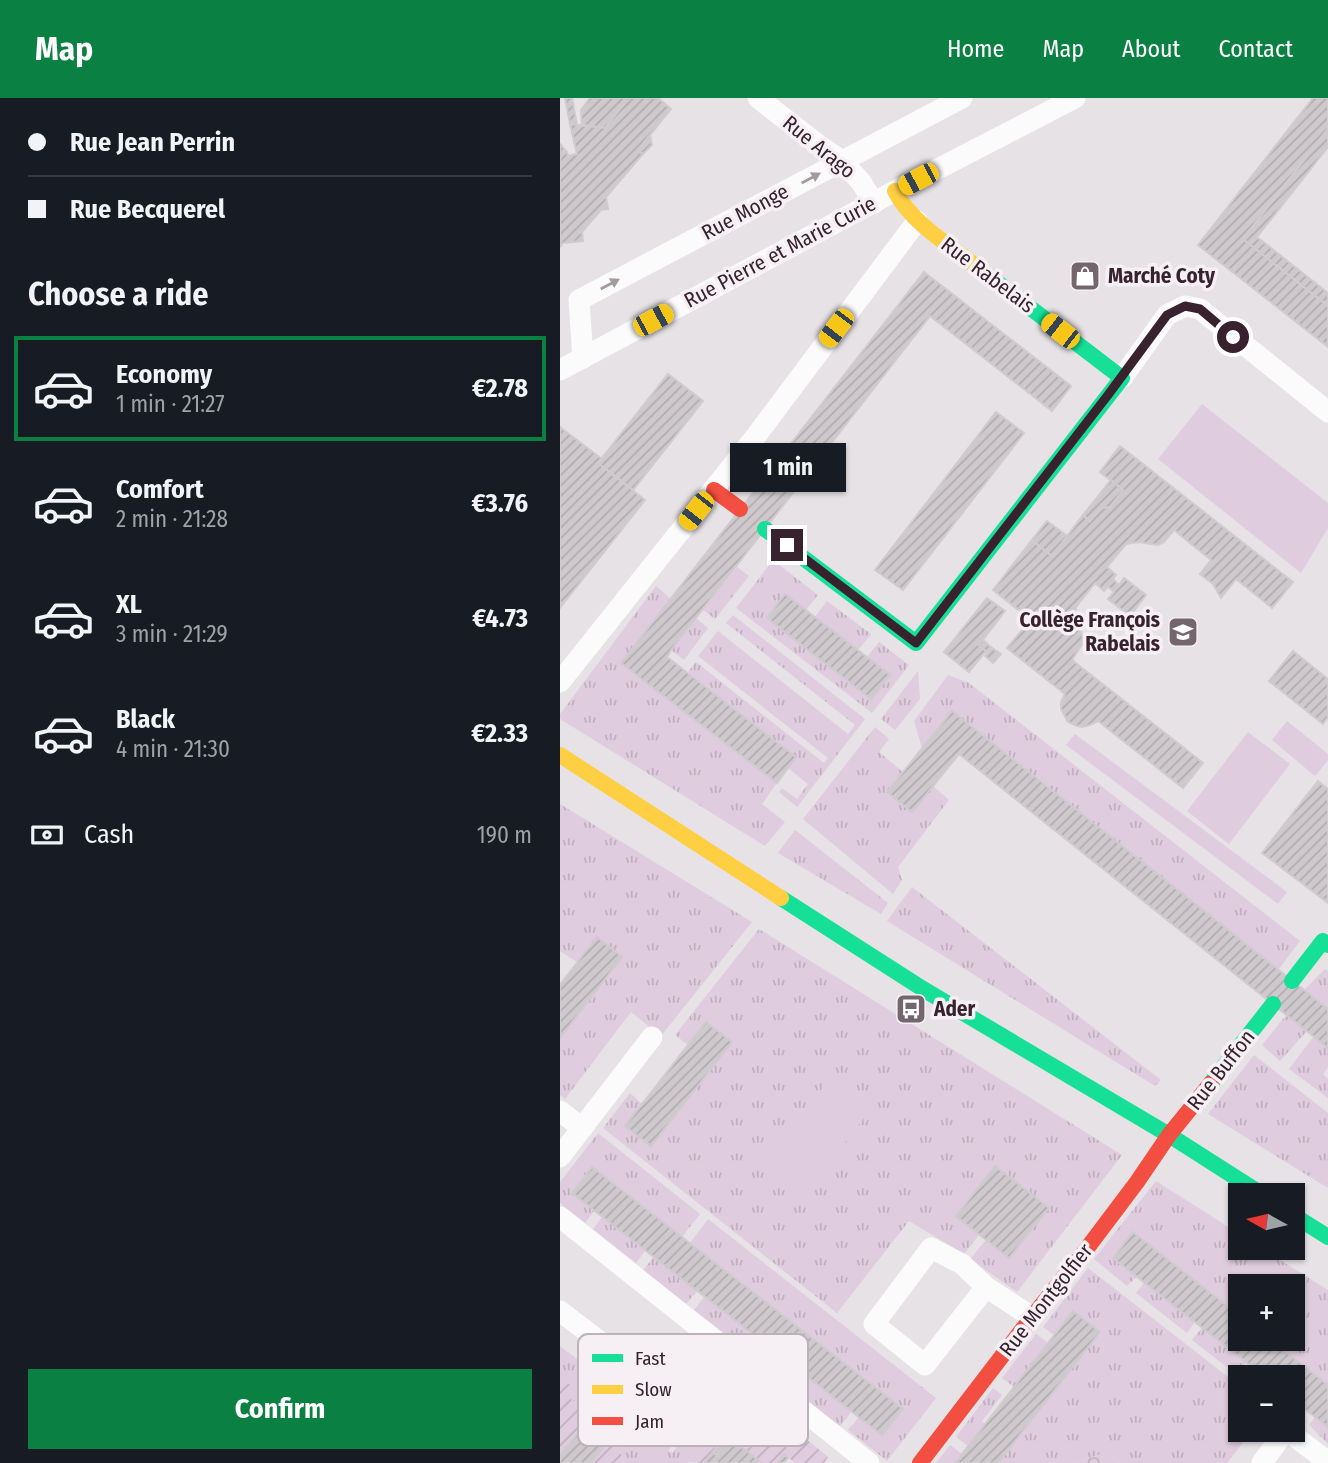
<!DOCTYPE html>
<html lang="en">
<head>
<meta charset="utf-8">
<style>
  :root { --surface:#171b24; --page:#20242c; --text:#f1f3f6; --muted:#9ea1a6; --line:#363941; --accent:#0b8043 }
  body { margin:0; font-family:"Fira Sans Condensed",sans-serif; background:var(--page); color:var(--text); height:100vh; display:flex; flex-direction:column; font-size:26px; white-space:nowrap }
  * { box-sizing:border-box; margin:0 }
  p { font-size:23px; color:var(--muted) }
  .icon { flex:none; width:38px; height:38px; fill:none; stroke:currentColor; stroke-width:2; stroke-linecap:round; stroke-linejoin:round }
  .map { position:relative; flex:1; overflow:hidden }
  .drawer { display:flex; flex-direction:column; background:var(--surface); width:560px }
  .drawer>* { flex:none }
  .top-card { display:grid; align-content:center; height:154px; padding:0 28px; background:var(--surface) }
  .needle { width:46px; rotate:278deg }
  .buttons { position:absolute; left:668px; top:1085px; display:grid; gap:14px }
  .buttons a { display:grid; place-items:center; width:77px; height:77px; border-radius:0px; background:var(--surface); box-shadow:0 2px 5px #0004; font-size:35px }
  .end { position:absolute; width:32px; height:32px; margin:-16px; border:9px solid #38222d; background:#fff; box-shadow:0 0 0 4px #fff }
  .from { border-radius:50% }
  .bubble { position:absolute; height:49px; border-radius:0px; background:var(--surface); box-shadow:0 2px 5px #0004; font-size:23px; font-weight:700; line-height:49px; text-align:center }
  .car { position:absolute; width:21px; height:42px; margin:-21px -10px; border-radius:9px; box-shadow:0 0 5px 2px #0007; background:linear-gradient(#f5c518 24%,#345 0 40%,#f5c518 0 76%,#345 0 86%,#f5c518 0) }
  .top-card b { display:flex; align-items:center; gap:24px; height:66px; font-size:26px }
  .top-card b+b { border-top:2px solid var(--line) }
  .top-card i { width:18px; height:18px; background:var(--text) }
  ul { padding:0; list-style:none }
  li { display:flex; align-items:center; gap:21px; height:105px; margin:0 14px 10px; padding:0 14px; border:4px solid transparent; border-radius:0px }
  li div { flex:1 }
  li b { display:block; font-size:26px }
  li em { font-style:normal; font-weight:700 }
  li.selected { border-color:var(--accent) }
  li>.icon { width:63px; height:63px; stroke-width:1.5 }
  h2 { padding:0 28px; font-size:32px; line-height:84px }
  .pay { display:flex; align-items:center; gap:18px; height:77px; padding:0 28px; font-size:26px }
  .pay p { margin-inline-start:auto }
  .button { display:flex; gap:14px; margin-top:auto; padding:14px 28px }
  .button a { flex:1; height:80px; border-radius:0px; background:var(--accent); color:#fff; font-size:28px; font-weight:700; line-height:80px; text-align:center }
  header { display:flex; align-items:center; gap:42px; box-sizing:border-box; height:98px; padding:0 35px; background:var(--accent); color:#fff }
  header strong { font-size:33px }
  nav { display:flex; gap:38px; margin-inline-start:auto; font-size:24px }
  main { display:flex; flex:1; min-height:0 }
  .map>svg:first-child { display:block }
  .grass { fill:url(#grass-tufts) }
  .forest { fill:url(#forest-crowns) }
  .park { fill:#dfccde }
  .garden { fill:url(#garden-furrows) }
  .building { fill:url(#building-hatch); stroke:#d0cbce; stroke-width:2 }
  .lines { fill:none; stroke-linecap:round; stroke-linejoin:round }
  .street { stroke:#fbfbfb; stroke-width:21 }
  .fast { stroke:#16e098; stroke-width:16 }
  .slow { stroke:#ffcf43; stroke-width:16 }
  .jam { stroke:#f24e42; stroke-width:16 }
  .oneway { fill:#a3999e }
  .route { stroke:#38222d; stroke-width:9 }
  .labels { text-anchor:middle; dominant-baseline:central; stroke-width:7; stroke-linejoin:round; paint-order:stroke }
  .street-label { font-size:21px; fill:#38222d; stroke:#f6f0f5 }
  .poi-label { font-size:21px; font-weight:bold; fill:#38222d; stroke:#f6f0f5; text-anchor:start }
  .key { fill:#f6f0f5; stroke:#bdb2b9; stroke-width:2 }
  .key-label { font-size:19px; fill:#38222d }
</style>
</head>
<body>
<header>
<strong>Map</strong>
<nav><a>Home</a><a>Map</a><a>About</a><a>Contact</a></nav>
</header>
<main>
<section class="drawer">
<div class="top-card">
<b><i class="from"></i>Rue Jean Perrin</b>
<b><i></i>Rue Becquerel</b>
</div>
<h2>Choose a ride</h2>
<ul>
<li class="selected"><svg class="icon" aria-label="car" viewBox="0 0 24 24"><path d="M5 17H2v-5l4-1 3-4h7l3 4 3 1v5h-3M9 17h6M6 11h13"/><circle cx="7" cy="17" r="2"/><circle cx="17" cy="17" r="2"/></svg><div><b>Economy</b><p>1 min · 21:27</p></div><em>€2.78</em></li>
<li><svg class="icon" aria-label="car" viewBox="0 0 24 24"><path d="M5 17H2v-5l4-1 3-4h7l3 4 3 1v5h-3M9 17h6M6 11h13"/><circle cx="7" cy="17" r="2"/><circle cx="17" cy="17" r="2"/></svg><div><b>Comfort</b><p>2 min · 21:28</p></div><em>€3.76</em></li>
<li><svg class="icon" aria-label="car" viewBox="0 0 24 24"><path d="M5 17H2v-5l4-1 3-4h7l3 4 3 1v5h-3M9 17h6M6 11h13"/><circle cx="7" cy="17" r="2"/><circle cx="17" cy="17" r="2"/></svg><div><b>XL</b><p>3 min · 21:29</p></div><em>€4.73</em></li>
<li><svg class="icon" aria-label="car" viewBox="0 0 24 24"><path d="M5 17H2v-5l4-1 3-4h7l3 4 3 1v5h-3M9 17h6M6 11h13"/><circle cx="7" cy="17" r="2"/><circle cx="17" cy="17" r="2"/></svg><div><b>Black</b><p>4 min · 21:30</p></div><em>€2.33</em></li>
</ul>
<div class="pay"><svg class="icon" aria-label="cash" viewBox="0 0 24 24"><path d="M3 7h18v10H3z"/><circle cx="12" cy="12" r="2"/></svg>Cash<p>190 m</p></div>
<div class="button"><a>Confirm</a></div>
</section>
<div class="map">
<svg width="768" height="1365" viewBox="0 0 768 1365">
  <defs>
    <pattern id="grass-tufts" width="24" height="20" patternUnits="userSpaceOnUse" patternTransform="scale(1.75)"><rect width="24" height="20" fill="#dfccde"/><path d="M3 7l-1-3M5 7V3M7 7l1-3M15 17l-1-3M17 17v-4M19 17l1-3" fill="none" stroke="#c0afbf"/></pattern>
    <pattern id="forest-crowns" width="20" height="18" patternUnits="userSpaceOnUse" patternTransform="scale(1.75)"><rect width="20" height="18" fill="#dfccde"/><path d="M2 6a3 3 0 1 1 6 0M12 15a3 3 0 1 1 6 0" fill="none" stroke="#c0afbf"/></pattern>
    <pattern id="garden-furrows" width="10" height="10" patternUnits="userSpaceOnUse" patternTransform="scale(1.75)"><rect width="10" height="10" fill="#dfccde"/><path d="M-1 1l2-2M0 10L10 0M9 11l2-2" fill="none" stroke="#c0afbf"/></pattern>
    <pattern id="building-hatch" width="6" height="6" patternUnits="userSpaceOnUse" patternTransform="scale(1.75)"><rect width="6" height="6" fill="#cec9cc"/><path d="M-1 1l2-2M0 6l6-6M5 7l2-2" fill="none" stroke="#b2acb0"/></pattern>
  </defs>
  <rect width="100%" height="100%" fill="#e7e2e5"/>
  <g class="grass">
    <path d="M213,462L258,497L246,512L225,496L207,520L311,601L330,577L307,559L319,544L349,567L312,615L176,510Z"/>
    <path d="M177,469L189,478L155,521L143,512Z"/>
    <path d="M96,488L111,501L62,565L217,685L202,706L225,724L205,748L0,621V616Z"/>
    <path d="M267,503L311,536L298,552L255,519Z"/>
    <path d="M173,517L305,621L237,709L219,694L222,690L237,701L248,686L228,670L236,659L128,574L136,564L264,665L268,660L138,558L158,533L288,636L295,627L166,525Z"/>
    <path d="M136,520L148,530L124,562L111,552Z"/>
    <path d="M358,573L360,601L335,632L321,621Z"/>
    <path d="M388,577L409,585L740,843L718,872L392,613L362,650L354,623Z"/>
    <path d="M315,629L329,641L319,654L343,674L328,695L352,714L373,688L389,702L338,769L342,782L333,796L243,721Z"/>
    <path d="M0,706L192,824L101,938L71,914L5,1001L0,997V940L62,859L37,839L17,864L0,853Z"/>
    <path d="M235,732L328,805L321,816L218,755Z"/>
    <path d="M352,789L601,982L595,988L327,823Z"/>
    <path d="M199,831L562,1057L457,1194L410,1161L426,1142L449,1160L489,1110L435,1068L397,1118L419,1137L404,1156L349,1123L277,1215L43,1030L70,995L82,1006L65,1028L91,1048L171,944L146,924L128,947L115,937Z"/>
    <path d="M765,871L768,873V911L744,892Z"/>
    <path d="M727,916L747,933L720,963L702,947Z"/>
    <path d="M754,938L768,950V969L763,976L768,981V1000L729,971Z"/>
    <path d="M694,957L768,1015V1090L648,1016Z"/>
    <path d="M38,1035L140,1116L122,1139L32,1069L12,1095L34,1113L25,1125L0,1105V1084Z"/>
    <path d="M596,1083L681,1137V1150H701L768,1192V1287L709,1241H733V1188H681V1219L573,1134L553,1160L576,1179L567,1188L534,1161Z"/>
    <path d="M42,1119L85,1153L76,1165L33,1131Z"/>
    <path d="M148,1121L376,1300L327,1363L288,1332L299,1319L323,1337L342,1311L130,1145Z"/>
    <path d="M94,1159L137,1193L126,1206L83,1172Z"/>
    <path d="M528,1170L681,1289V1332H693L667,1365H560L546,1354L515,1365H438L540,1234L513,1213L494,1237L483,1229Z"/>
    <path d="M584,1185L635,1224L627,1235L576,1195Z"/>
    <path d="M144,1199L189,1233L179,1246L134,1212Z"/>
    <path d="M642,1230L686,1265L677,1277L632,1242Z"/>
    <path d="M476,1236L488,1245L454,1289L442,1280Z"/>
    <path d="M0,1248L99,1324L125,1322L109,1353L113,1355L129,1328L159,1323L128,1364L129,1365H65L46,1322L9,1300L16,1291L0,1279Z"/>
    <path d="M247,1278L292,1313L280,1328L235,1293Z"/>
    <path d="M433,1290L442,1297L422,1323L425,1326L408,1348L396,1339Z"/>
    <path d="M755,1319L768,1329V1346L749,1327Z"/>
    <path d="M390,1347L402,1356L395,1365H376Z"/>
  </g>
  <path class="forest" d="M546,1354L560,1365H515Z"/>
  <g class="park">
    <path d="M642,306L768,405V430L741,475L598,361Z"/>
    <path d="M727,623L768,656V662L755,678L712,642Z"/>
    <path d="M688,634L730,666L669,746L627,713Z"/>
    <path d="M515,636L727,794L718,806L506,647Z"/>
    <path d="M273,976L314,1007L250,1091L209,1059Z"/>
  </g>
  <g class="garden">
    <path d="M0,1279L16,1291L9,1300L46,1322L65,1365H31L44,1347L22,1330L0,1357Z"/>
    <path d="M204,1321L225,1337L239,1335L268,1359L264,1365H235L224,1356L217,1365H202L166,1337L144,1365L128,1364L159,1323Z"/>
  </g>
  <g class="building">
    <path d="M5,0H12L17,27L10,26Z"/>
    <path d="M30,0H64L67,2L45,30L22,27L21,12Z"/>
    <path d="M64,0H98L111,11L78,52L83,56L46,99L48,111L41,112L22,134L23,143L3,145L0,149V46L7,54L8,58L17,56L10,26L45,30L67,2Z"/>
    <path d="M753,0H768V31L683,141L768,208V249L638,147Z"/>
    <path d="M768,31V49L697,139L768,195V208L683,141Z"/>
    <path d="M90,37L92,47L83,56L78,52Z"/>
    <path d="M364,174L511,288L492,313L370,218L111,552L107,559L236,659L217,685L61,565Z"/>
    <path d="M108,276L143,303L73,392L38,365Z"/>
    <path d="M436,314L464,335L343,492L315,472Z"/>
    <path d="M0,329L42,361L38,365L85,402L0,510Z"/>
    <path d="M560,348L733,484L712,510L676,481L661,500L653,486L640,476L651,462L614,432L604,444L598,447L578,444L566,446L547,469L556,477L553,481L559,487L564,480L586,497L570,518L548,501L554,494L548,489L544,493L535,485L516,509L515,519L522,537L523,545L512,562L643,665L623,690L538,623L530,627L522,629L517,628L508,624L501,611V604L505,596L447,550L467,526L472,529L475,525L433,492L472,442L492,458L523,417L530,423L540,410L550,409L563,392L540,374Z"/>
    <path d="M551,382L563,392L550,409L540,410L530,423L523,417Z"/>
    <path d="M487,423L507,438L492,458L472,442Z"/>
    <path d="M225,496L330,577L311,601L207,520Z"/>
    <path d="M427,500L445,513L419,547L426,553L409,574L384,554Z"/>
    <path d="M423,542L432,550L428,555L419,547Z"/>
    <path d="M432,550L441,556L433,565L425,558Z"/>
    <path d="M733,553L768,581V619L763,626L709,583Z"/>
    <path d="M392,613L768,911V950L399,656L352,714L327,694Z"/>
    <path d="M758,683L768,691V805L702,755Z"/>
    <path d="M37,839L62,859L0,940V887Z"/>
    <path d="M146,924L172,944L91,1048L65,1028Z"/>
    <path d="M435,1068L489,1110L449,1160L396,1118Z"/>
    <path d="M32,1069L343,1311L322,1337L12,1095Z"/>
    <path d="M573,1134L681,1219V1241H709L768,1287V1329L733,1302V1279H705L553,1160Z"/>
    <path d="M513,1213L540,1234L438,1365H395Z"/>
    <path d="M22,1330L45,1347L31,1365H0V1357Z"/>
    <path d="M166,1336L170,1340L156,1357L153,1354Z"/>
    <path d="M170,1340L202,1365H144L153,1354L156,1357Z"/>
    <path d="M224,1356L228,1360L224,1365H217Z"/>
  </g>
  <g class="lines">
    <g class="street">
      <path d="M198,0L260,48L282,63L301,84L314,105"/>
      <path d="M23,260L19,202L402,0"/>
      <path d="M0,272L335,93L515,0"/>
      <path d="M562,280L607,217L625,208L640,211L768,314"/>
      <path d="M0,584L196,338L357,123"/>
      <path d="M0,1013L22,1030L0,1059"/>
      <path d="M22,1030L92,939"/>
      <path d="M0,1119L309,1365"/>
      <path d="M426,1189L365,1267L314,1226L371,1150L402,1166L426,1189L472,1219"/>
      <path d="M0,1213L132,1314L168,1313L200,1278"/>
      <path d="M702,1365L726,1332L768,1364"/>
    </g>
    <g class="fast">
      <path d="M205,431L356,545L562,280L413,166"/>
      <path d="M221,800L363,891L609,1037L703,1097"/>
      <path d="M732,883L763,843L768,847"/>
      <path d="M651,985L713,906"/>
      <path d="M733,1117L768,1139"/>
    </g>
    <g class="slow">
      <path d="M335,93C352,125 385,144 413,166"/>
      <path d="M0,657L221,800"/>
    </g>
    <g class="jam">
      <path d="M154,392L180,411"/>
      <path d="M360,1365L472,1219L522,1157L577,1084L609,1037L651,985"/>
    </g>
  </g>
  <defs><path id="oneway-solid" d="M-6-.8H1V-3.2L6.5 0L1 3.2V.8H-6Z" transform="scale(1.75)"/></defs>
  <g class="oneway">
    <use href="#oneway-solid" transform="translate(251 80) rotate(-28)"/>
    <use href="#oneway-solid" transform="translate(50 186) rotate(-28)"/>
  </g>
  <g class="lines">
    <path class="route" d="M227,447L356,545L548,297L607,217L625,208L640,211L673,239"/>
  </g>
  <defs>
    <g id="shop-square" transform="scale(1.575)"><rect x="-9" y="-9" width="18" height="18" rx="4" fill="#75656d" stroke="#f6f0f5"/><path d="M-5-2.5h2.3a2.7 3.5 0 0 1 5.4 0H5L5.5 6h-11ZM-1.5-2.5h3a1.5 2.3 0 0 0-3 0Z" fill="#fff"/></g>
    <g id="school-square" transform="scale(1.575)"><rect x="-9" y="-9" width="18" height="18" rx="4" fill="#75656d" stroke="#f6f0f5"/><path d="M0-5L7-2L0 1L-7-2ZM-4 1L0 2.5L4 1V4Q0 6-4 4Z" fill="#fff"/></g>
    <g id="bus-square" transform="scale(1.575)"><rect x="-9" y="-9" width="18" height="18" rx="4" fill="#75656d" stroke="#f6f0f5"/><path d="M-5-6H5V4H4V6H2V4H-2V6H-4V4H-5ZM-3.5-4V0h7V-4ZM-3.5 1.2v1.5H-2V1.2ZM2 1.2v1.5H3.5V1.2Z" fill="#fff"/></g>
  </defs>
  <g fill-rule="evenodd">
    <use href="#shop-square" x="525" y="178"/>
    <use href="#school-square" x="623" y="534"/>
    <use href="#bus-square" x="351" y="911"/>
  </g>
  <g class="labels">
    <g class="street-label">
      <text transform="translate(259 49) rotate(39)">Rue Arago</text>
      <text transform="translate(185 114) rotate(-28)">Rue Monge</text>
      <text transform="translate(220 154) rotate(-28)">Rue Pierre et Marie Curie</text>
      <text transform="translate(428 177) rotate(37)">Rue Rabelais</text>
      <text transform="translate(661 972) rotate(-52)">Rue Buffon</text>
      <text transform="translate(486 1202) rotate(-52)">Rue Montgolfier</text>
    </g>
    <g class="poi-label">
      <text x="548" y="178">Marché Coty</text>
      <text x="600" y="522" text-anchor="end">Collège François<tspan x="600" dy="24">Rabelais</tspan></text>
      <text x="374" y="911">Ader</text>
    </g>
  </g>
  <rect x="18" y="1236" width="230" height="112" rx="10" class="key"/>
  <rect x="32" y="1256" width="31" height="8" fill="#16e098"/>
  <rect x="32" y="1287" width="31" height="9" fill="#ffcf43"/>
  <rect x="32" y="1319" width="31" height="8" fill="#f24e42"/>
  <g class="key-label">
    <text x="75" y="1267">Fast</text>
    <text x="75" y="1298">Slow</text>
    <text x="75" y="1330">Jam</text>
  </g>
</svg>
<div class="buttons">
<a><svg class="needle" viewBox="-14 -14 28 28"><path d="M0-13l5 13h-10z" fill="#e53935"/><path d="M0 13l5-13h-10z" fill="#9ea1a6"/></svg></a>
<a>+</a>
<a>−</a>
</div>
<i class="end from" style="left:673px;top:239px"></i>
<i class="end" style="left:227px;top:447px"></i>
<div class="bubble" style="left:170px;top:345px;width:116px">1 min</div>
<i class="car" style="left:358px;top:81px;rotate:242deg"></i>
<i class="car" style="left:93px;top:222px;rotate:62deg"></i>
<i class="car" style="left:276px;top:230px;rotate:217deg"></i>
<i class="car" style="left:500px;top:233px;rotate:308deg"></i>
<i class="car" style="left:136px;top:413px;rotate:218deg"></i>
</div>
</main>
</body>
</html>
